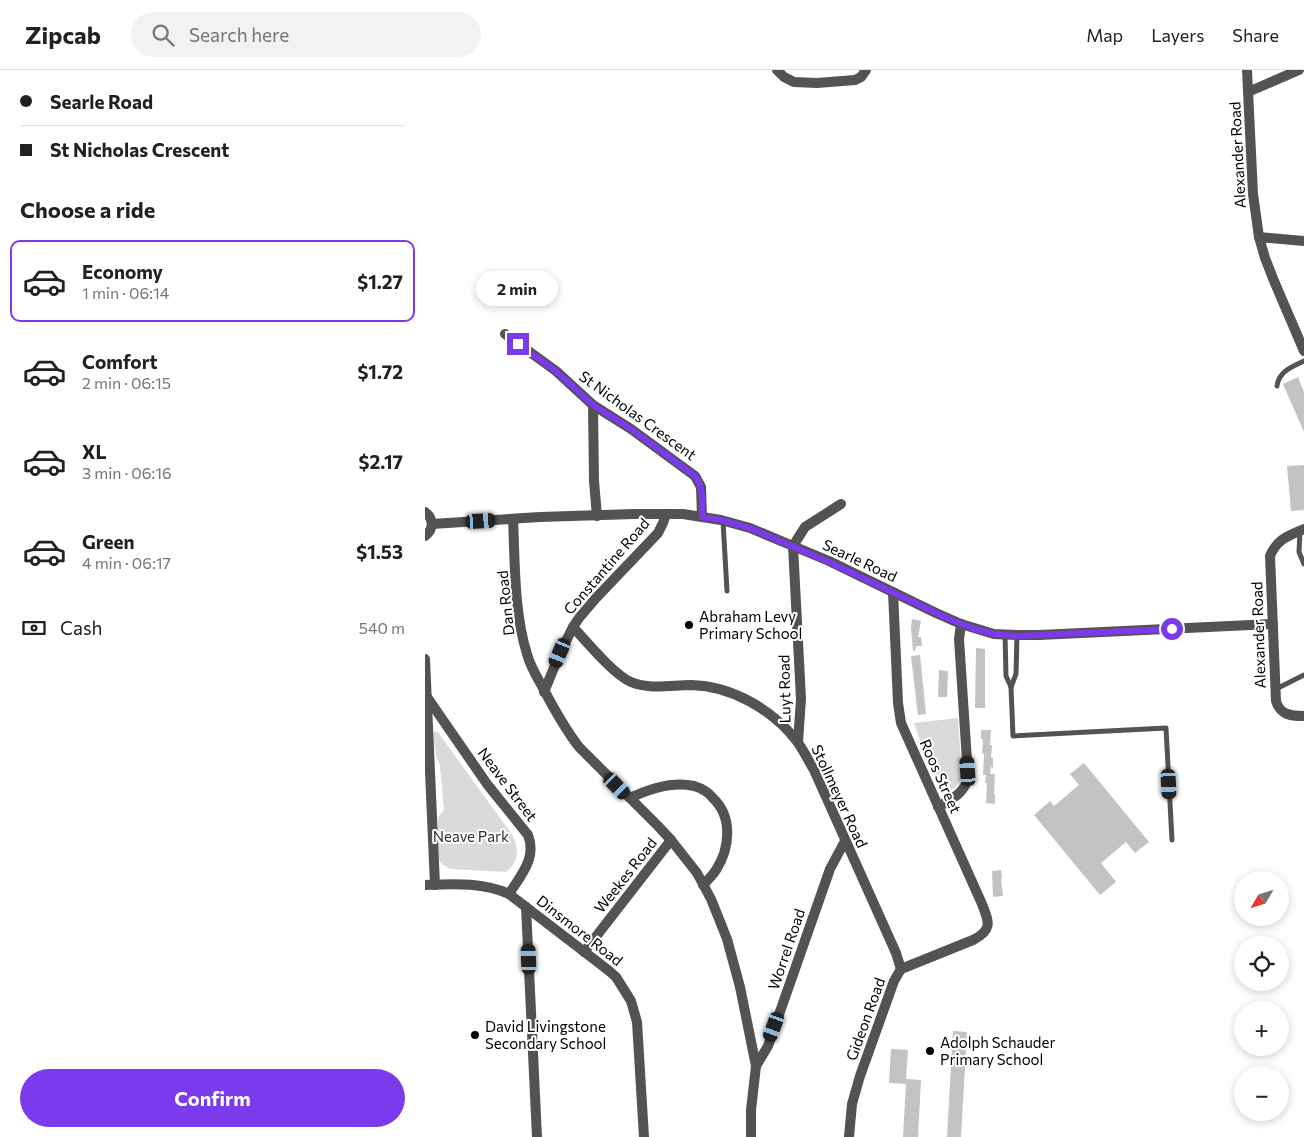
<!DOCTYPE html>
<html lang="en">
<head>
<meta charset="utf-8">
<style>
  :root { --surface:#fff; --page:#f2f2f2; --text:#202124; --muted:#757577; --line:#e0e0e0; --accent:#7c3aed }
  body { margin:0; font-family:Commissioner,sans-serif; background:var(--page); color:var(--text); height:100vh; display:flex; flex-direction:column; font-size:19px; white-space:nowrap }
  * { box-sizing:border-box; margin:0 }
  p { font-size:16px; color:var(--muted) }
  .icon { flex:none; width:28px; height:28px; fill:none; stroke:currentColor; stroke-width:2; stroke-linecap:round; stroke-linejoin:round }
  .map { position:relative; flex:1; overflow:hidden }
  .sheet { display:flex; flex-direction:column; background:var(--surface); width:425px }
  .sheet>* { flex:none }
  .guide { display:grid; align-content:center; height:110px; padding:0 20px; background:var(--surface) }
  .needle { width:32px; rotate:231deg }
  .fabs { position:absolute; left:809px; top:801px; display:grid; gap:10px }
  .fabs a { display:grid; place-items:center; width:55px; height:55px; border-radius:50%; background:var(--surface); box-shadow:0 2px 8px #0003; font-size:25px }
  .end { position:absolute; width:22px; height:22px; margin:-11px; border:6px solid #7c3aed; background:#fff; box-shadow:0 0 0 2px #fff }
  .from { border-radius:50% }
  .bubble { position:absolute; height:35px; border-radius:18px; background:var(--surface); box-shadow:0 2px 8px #0003; font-size:16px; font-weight:700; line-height:35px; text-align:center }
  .car { position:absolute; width:15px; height:30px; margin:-15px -8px; border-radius:6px; box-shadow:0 0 4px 1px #0007; background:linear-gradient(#222 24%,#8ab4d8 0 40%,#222 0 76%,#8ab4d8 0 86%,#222 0) }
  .guide b { display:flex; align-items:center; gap:18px; height:48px; font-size:19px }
  .guide b+b { border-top:1px solid var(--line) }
  .guide i { width:12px; height:12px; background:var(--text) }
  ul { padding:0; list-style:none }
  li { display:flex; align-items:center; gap:15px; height:82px; margin:0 10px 8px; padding:0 10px; border:2px solid transparent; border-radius:10px }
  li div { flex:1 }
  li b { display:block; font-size:19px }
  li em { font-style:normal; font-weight:700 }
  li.active { border-color:var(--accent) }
  li>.icon { width:45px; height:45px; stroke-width:1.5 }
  h2 { padding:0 20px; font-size:22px; line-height:60px }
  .pay { display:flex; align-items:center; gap:12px; height:55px; padding:0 20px; font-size:19px }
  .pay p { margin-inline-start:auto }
  .action { display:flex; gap:10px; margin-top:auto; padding:10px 20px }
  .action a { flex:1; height:58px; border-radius:30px; background:var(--accent); color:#fff; font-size:20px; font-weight:700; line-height:58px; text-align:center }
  header { display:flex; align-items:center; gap:30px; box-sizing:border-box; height:70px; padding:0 25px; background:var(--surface); border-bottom:1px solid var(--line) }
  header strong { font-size:24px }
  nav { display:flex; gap:28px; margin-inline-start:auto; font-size:18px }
  .search { width:350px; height:45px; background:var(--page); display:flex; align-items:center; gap:12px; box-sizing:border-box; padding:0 18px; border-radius:28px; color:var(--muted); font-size:19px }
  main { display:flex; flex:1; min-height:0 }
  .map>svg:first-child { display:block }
  .green { fill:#dadada }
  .building { fill:#c3c3c3 }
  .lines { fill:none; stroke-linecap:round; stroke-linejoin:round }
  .service { stroke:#535353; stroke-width:5 }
  .minor { stroke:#535353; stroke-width:10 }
  .route { stroke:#7c3aed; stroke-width:6 }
  .poi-dot { fill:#000; stroke:#fff; stroke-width:2 }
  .labels { text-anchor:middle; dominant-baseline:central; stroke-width:4; stroke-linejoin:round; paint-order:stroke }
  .street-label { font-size:15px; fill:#000; stroke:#fff }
  .poi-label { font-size:15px; fill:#000; stroke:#fff; text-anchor:start }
  .park-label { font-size:15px; fill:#313131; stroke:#fff }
</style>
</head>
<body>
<header>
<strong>Zipcab</strong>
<div class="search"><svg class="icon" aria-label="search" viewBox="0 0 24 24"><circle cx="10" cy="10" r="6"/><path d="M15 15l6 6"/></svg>Search here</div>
<nav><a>Map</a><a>Layers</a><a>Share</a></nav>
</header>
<main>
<section class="sheet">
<div class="guide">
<b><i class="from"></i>Searle Road</b>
<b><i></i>St Nicholas Crescent</b>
</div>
<h2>Choose a ride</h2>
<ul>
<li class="active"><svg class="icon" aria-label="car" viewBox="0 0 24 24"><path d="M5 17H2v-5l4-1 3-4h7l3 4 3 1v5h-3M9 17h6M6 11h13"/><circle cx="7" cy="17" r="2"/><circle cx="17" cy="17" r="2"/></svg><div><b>Economy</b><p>1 min · 06:14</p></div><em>$1.27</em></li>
<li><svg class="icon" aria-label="car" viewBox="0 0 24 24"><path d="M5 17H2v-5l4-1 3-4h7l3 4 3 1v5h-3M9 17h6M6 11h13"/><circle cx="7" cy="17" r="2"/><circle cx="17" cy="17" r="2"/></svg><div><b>Comfort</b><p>2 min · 06:15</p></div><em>$1.72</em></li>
<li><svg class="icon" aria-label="car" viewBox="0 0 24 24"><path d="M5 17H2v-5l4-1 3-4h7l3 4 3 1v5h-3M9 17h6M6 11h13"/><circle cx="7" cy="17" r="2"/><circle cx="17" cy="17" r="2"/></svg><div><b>XL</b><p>3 min · 06:16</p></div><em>$2.17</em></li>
<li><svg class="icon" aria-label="car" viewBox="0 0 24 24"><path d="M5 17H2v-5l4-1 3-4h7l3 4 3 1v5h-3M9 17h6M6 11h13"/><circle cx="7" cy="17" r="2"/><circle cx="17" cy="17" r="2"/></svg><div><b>Green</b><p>4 min · 06:17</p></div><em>$1.53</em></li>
</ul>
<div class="pay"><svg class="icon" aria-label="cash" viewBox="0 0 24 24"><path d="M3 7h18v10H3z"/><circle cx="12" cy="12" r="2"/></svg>Cash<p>540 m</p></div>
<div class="action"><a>Confirm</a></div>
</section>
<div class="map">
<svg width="879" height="1067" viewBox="0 0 879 1067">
  <rect width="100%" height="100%" fill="#fff"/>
  <g class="green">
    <path d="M533,648L537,709L531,717L520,723L517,722L501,688L489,653Z"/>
    <path d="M12,661L88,766C94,781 94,791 81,802L25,799L17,794L13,789V747L19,740L15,695L11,686L8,663Z"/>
  </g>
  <g class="building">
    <path d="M873,307L879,322V362L858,314Z"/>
    <path d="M879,395V440L866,441L862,396Z"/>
    <path d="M487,549L496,551L493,567H496L497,576H491L490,581H488L486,557Z"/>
    <path d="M551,578L560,579V638H550Z"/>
    <path d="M495,585L501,644L493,645L486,586Z"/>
    <path d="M514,600L523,601L522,627H513Z"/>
    <path d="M556,660H566L565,675H567L566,688H568V698L566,697L565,704H570L569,724H570V734L561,733L562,713H560L561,705H558L559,684L557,683L558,669H556Z"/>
    <path d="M659,693L724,772L710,783L701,772L676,793L691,812L675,825L609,745L625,731L629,736L654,715L645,704Z"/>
    <path d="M576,800L577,809H576L578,826L568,827L567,801Z"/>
    <path d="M528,961L542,962L536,1067H522Z"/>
    <path d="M466,979L483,980L481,1009L496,1010L493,1067H478L481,1014L464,1013Z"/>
  </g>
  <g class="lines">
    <g class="service">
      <path d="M852,316C854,301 867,297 879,291"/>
      <path d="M298,451L302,521"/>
      <path d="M875,461L874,482L879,494"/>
      <path d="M580,565L581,606L586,617L588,666L741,658L747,770"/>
      <path d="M586,617L591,604L592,565"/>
      <path d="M851,619L879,605"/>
    </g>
    <g class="minor">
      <path d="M352,0L359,7L369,12L392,13L430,10L436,7L441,0"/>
      <path d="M822,0L828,124L834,167L840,188L849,211L879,281"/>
      <path d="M823,22L874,0"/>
      <path d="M834,167L879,171"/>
      <path d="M80,264L131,301L168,335L206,359L270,406L276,417L277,447"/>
      <path d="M168,335L169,411L172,446"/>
      <path d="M0,442C9,449 9,459 0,466"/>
      <path d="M88,449C90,492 89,543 102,584C105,596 112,607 118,618C129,639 140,659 154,677L233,756L246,770L272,803L286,829L302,869L315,917L331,996L326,1040V1067"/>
      <path d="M7,454L115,447L209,444H258L296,450L325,458L368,476L404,491L511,543L536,554L569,564L592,565H614L848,554"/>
      <path d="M879,459C863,466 852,469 845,486L851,631C855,645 866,646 879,646"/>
      <path d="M148,557C161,571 189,605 206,612C225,620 247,615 266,615C307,616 346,639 371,670C378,679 383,690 389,700L471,883L476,899"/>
      <path d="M0,589L10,815"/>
      <path d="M119,622L135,583L148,557L154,548L171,528L233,463L238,453L241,444"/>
      <path d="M0,627H2L62,714L103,765C112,788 96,805 84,824"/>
      <path d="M373,672L376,629L368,476L380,457L416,434"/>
      <path d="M205,728C224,719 247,711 269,716C276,718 283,722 288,728C308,747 305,778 291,800C288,805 283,810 278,815"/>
      <path d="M513,737C526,729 541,723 543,706L534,569L536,554"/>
      <path d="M0,815C28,814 58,812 84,824L183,900L191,907L206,931L212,952L219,1067"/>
      <path d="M101,837L112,1067"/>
      <path d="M159,882L246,770"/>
      <path d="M331,996L343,976L405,799L420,771"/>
      <path d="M424,1067L427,1034L435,1006L469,911L476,899L548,870C568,860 564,852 557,834L476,653L473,633L468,522"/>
    </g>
  </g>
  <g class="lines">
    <path class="route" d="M93,274L131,301L168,335L206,359L270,406C279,417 277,434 277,447L296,450L325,458L404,492L524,549L547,558L569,564L592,566L614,565L747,559"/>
  </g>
  <g class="poi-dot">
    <circle cx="264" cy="555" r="5"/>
    <circle cx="50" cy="965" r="5"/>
    <circle cx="505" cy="981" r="5"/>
  </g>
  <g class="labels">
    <g class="street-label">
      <text transform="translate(812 85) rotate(-93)">Alexander Road</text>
      <text transform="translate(213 345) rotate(36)">St Nicholas Crescent</text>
      <text transform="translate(435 490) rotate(25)">Searle Road</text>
      <text transform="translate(181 496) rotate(-49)">Constantine Road</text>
      <text transform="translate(80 533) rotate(-96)">Dan Road</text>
      <text transform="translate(833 565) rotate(-92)">Alexander Road</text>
      <text transform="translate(359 619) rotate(-91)">Luyt Road</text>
      <text transform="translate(516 706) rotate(66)">Roos Street</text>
      <text transform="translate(83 714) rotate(53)">Neave Street</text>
      <text transform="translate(415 726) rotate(65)">Stollmeyer Road</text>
      <text transform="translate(200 805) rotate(-52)">Weekes Road</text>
      <text transform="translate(155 860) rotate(38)">Dinsmore Road</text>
      <text transform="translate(361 879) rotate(-71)">Worrel Road</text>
      <text transform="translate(440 949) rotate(-70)">Gideon Road</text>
    </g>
    <g class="poi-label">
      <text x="274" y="546">Abraham Levy<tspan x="274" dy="17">Primary School</tspan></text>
      <text x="60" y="956">David Livingstone<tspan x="60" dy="17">Secondary School</tspan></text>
      <text x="515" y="972">Adolph Schauder<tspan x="515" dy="17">Primary School</tspan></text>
    </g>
    <g class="park-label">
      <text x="46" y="766">Neave Park</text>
    </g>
  </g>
</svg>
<div class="fabs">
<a><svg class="needle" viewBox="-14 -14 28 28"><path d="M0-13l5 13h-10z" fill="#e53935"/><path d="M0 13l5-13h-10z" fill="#757577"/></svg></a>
<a><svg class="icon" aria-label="locate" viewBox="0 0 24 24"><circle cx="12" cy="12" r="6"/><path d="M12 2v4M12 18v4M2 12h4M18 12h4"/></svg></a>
<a>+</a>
<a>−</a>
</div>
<i class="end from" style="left:747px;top:559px"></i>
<i class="end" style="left:93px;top:274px"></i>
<div class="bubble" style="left:51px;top:201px;width:82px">2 min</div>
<i class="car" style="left:56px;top:451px;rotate:87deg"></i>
<i class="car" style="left:135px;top:583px;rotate:203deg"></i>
<i class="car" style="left:543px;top:701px;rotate:356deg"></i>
<i class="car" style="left:744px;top:714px;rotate:177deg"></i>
<i class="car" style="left:192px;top:716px;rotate:136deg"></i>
<i class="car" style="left:104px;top:889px;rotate:358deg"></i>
<i class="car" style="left:349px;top:957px;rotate:200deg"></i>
</div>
</main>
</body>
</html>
